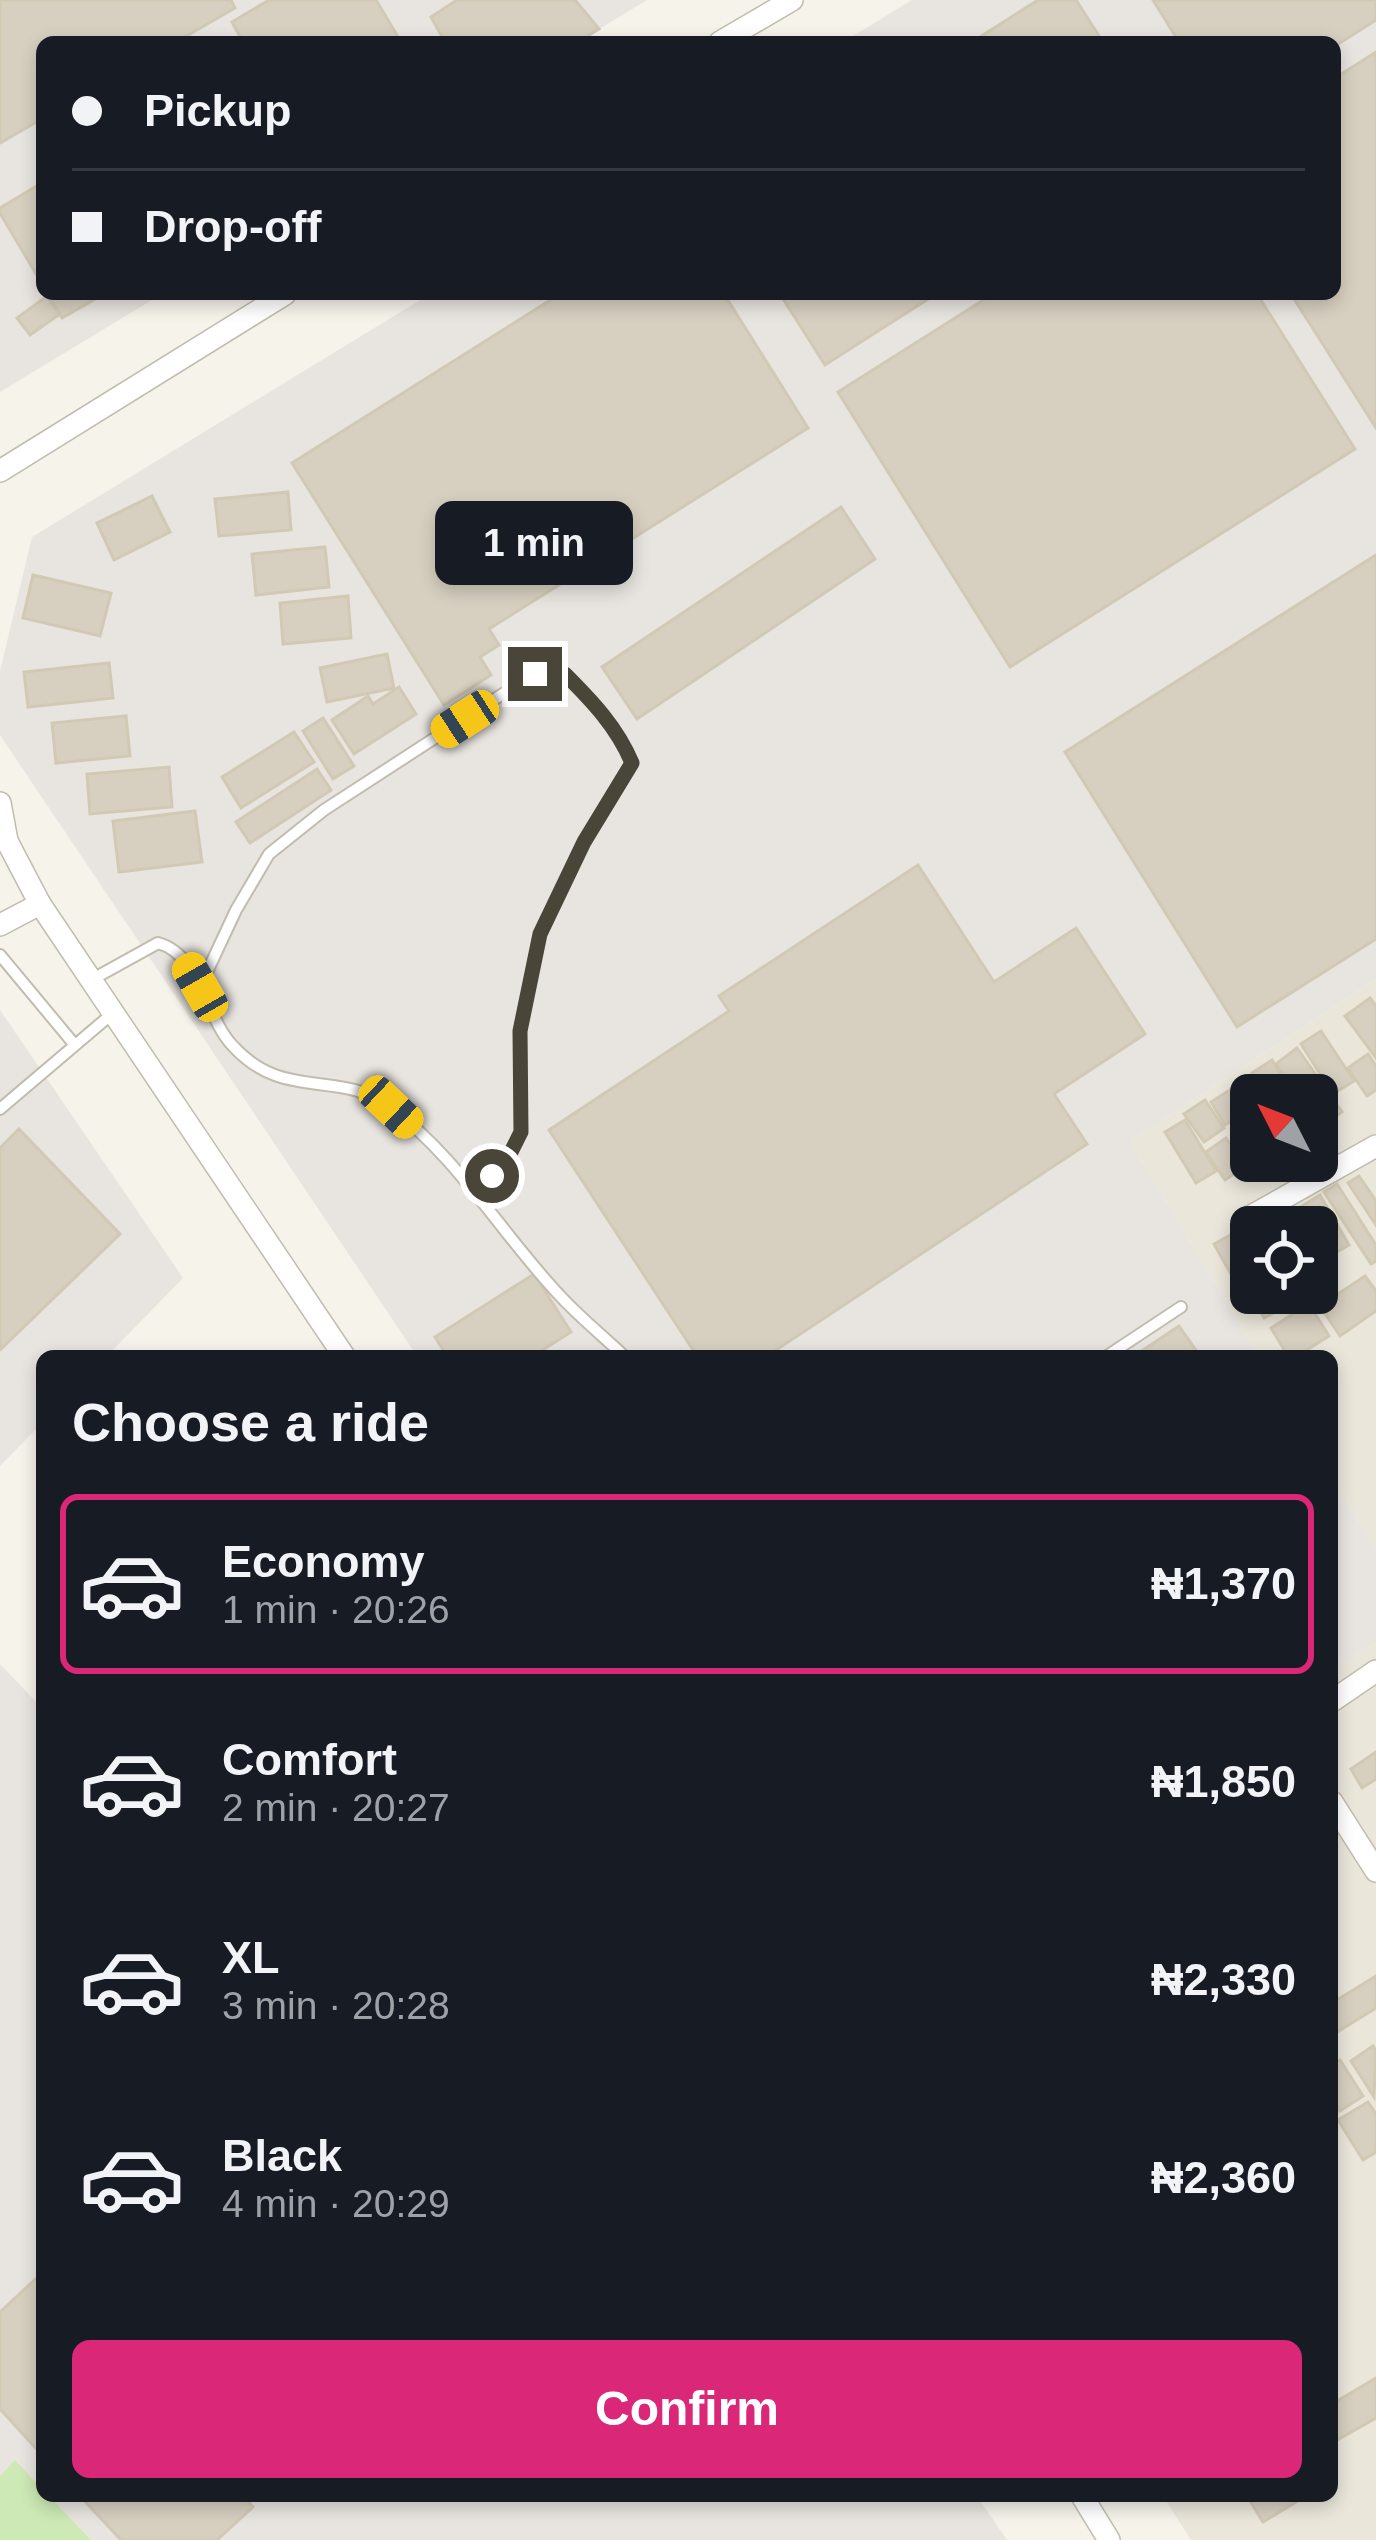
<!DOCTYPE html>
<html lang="en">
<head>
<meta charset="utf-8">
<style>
  :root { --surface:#171b24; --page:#20242c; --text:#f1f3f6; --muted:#9ea1a6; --line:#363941; --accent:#db2777 }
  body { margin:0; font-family:Helvetica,sans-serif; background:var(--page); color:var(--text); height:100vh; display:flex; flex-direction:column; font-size:45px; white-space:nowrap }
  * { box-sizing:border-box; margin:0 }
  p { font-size:39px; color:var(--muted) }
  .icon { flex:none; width:66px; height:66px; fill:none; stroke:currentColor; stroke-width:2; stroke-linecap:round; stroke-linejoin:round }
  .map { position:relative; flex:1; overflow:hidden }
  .panel { position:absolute; left:36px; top:1350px; width:1302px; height:1152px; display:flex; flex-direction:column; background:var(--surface); border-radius:18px; box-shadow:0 6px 18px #0003 }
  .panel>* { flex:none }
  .banner { position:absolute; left:36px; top:36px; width:1305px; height:264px; border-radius:18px; box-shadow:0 6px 18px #0003; display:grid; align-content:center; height:264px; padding:0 36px; background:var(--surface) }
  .needle { width:78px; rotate:312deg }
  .tools { position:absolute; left:1230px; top:1074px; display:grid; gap:24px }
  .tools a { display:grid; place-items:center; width:108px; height:108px; border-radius:18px; background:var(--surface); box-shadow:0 6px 18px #0003; font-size:60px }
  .end { position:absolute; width:54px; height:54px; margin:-27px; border:15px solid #4a4539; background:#fff; box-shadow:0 0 0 6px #fff }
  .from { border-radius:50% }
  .bubble { position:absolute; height:84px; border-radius:18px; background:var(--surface); box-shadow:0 6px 18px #0003; font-size:39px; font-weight:800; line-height:84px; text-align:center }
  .car { position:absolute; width:36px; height:72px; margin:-36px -18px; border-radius:15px; box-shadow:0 0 9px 3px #0007; background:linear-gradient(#f5c518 24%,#345 0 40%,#f5c518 0 76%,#345 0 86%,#f5c518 0) }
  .banner b { display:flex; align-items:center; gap:42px; height:114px; font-size:45px }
  .banner b+b { border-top:3px solid var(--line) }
  .banner i { width:30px; height:30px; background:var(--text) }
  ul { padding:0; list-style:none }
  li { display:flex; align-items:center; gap:36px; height:180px; margin:0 24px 18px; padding:0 12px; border:6px solid transparent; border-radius:18px }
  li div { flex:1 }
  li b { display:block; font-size:45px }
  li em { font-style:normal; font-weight:800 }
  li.selected { border-color:var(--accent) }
  li>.icon { width:108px; height:108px; stroke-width:1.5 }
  h2 { padding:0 36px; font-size:54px; line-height:144px }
  .button { display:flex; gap:24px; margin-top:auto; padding:24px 36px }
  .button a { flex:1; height:138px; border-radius:18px; background:var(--accent); color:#fff; font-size:48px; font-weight:800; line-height:138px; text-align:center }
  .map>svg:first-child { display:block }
  .residential { fill:#eae6da; fill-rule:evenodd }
  .industrial { fill:#e8e5e0 }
  .green { fill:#cde9b5 }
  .building { fill:#d7d0c1; stroke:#d2c9b4; stroke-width:3 }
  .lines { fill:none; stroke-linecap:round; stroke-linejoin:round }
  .lane-casing { stroke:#c1bcae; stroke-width:14 }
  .street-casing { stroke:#c1bcae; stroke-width:24 }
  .lane { stroke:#fff; stroke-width:10 }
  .street { stroke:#fff; stroke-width:21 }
  .route { stroke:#4a4539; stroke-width:15 }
</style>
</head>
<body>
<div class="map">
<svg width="1376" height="2540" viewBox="0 0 1376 2540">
  <rect width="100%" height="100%" fill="#f6f3eb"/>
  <g class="residential">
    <path d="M1376,979V1551L1332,1478V1356H1259L1130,1141ZM1251,1095H1317V1161H1251ZM1251,1227H1317V1293H1251Z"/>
    <path d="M1376,1642V2540H1191L1163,2496H1332V1671Z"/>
  </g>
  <g class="industrial">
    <path d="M0,0H647L578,42H42V294H162L0,392Z"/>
    <path d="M912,0H1376V979L1130,1141L1259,1356H417L0,735V671L32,537L430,294H1335V42H843Z"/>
    <path d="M0,1010L183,1278L107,1356H42V1423L0,1466Z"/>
    <path d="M1332,1478L1376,1551V1642L1332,1671Z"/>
    <path d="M0,1664L42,1708V2489L15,2461L0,2476Z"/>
    <path d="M49,2496H977L1007,2540H91Z"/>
  </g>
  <path class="green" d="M15,2460L42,2489V2496H49L91,2540H0V2476Z"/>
  <g class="building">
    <path d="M0,0H231L235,8L176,42H42V119L0,143Z"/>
    <path d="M269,0H376L401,42H243L232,22Z"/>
    <path d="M457,0H575L599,29L578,42H445L431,17Z"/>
    <path d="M1038,0H1076L1103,42H972Z"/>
    <path d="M1153,0H1376V20L1335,46V42H1179Z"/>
    <path d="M1376,52V428L1291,294H1335V78Z"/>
    <path d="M42,183V284L0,213V208Z"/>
    <path d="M48,294H104L62,318Z"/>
    <path d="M560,294H724L808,428L489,629L499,645L480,657L491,675L444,705L292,463Z"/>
    <path d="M780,294H936L825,365Z"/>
    <path d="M993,294H1257L1355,449L1010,667L838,392Z"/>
    <path d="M47,296L60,314L30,335L17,318Z"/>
    <path d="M288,492L291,530L219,536L215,499Z"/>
    <path d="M152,496L170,532L114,560L97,523Z"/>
    <path d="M841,507L875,559L637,719L602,667Z"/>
    <path d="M325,547L329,587L256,595L252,554Z"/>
    <path d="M1376,555V939L1237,1027L1065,752Z"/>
    <path d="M33,575L111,593L100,636L23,618Z"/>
    <path d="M348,596L351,638L283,644L280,603Z"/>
    <path d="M387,654L394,688L327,702L320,668Z"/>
    <path d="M109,663L113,698L28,707L24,672Z"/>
    <path d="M399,687L416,714L354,754L332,720L368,696L373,704Z"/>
    <path d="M126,716L130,756L56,763L52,723Z"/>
    <path d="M323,718L354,766L333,779L303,731Z"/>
    <path d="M294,732L314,762L241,808L222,777Z"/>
    <path d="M169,767L172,807L90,814L87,774Z"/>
    <path d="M317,769L331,790L250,843L236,822Z"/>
    <path d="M195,811L202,862L119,872L113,821Z"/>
    <path d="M918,865L994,982L1076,928L1145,1034L1054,1094L1087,1144L767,1356H697L549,1130L729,1011L719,996Z"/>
    <path d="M1370,998L1376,1006V1058L1345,1016Z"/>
    <path d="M1321,1031L1354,1081L1333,1094L1301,1044Z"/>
    <path d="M1297,1048L1342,1112L1321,1127L1317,1121V1095H1298L1276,1064Z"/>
    <path d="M1368,1054L1376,1066V1090L1367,1096L1348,1068Z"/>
    <path d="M1272,1060L1293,1095H1266L1252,1073Z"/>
    <path d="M1249,1078L1260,1095H1251V1109L1225,1125L1211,1102Z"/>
    <path d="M1205,1100L1224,1128L1204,1142L1184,1114Z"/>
    <path d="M1185,1120L1216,1171L1196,1183L1165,1132Z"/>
    <path d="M19,1129L120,1234L0,1350V1148Z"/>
    <path d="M1226,1138L1246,1166L1225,1180L1206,1152Z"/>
    <path d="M1359,1176L1376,1201V1225L1348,1183Z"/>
    <path d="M1337,1184L1376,1245V1261L1371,1264L1324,1192Z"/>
    <path d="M1320,1195L1349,1245L1323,1260L1317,1250V1227H1304L1294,1211Z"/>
    <path d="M1263,1217L1269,1227H1251V1275L1236,1283L1214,1244Z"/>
    <path d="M534,1274L571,1332L533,1356H447L435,1337Z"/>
    <path d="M1365,1276L1376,1291V1311L1340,1336L1320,1306Z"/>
    <path d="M1251,1282V1293H1274L1282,1308L1264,1318L1246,1285Z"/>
    <path d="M1309,1304L1329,1336L1297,1356H1288L1271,1328Z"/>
    <path d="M1179,1326L1200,1356H1134Z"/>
    <path d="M1376,1752V1779L1362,1788L1351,1769Z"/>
    <path d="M1376,1976V2008L1334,2034L1332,2003Z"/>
    <path d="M1373,2046L1376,2051L1374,2097L1351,2061Z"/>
    <path d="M1340,2060L1363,2096L1340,2111L1332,2098V2065Z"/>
    <path d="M1368,2102L1376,2114V2152L1363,2160L1338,2120Z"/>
    <path d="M40,2275L42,2278V2455L0,2409V2312Z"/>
    <path d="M1376,2378V2418L1332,2443V2404Z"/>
    <path d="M80,2496H243L253,2507L217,2540H121Z"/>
    <path d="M1247,2496H1306L1263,2522Z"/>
  </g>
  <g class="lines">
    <g class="lane-casing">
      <g id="lane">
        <path d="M0,955L74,1044"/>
        <path d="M91,980L158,943C201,955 205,1016 232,1045C284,1103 338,1068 390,1107C459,1158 504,1238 563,1299C582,1319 604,1337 624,1356"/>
        <path d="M200,987L236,910L269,854L324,810L535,673L565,674C592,701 617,727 632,763L584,842L540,934L520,1031L521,1132L509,1156L476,1196"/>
        <path d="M0,1109L113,1013"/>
        <path d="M1107,1356L1181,1307"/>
      </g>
    </g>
    <g class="street-casing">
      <g id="street">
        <path d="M720,42L792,0"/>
        <path d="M0,471L285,294"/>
        <path d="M0,803L7,841"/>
        <path d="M0,837L7,841L40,904L344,1356"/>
        <path d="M0,925L40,904"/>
        <path d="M1248,1218L1376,1146"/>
        <path d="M1332,1701L1376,1671"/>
        <path d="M1332,1802L1376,1871"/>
        <path d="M1082,2496L1109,2540"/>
      </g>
    </g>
    <use href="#lane" class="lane"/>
    <use href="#street" class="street"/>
  </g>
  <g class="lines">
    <path class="route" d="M492,1176L509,1156L521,1132L520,1031L540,934L584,842L632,763C617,727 592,701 565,674H535"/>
  </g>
</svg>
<div class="tools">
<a><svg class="needle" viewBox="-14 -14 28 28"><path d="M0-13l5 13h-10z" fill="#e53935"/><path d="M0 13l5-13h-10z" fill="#9ea1a6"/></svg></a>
<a><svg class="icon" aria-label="locate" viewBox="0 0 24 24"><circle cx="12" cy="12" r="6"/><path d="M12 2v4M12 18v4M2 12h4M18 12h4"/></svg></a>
</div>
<i class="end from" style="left:492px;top:1176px"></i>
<i class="end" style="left:535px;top:674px"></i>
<div class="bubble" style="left:435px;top:501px;width:198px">1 min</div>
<i class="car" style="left:465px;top:719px;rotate:237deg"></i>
<i class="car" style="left:200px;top:987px;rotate:330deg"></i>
<i class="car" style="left:391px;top:1107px;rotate:133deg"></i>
<div class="banner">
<b><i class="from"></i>Pickup</b>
<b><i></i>Drop-off</b>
</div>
<section class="panel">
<h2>Choose a ride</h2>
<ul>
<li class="selected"><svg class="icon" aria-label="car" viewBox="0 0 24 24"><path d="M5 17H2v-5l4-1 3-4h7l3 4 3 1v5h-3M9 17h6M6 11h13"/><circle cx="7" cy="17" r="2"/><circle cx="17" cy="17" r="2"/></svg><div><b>Economy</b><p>1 min · 20:26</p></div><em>₦1,370</em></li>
<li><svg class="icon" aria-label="car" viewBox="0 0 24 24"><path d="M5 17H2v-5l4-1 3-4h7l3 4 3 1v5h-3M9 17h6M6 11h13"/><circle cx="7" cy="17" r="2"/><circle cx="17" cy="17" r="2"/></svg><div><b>Comfort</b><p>2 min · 20:27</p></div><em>₦1,850</em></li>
<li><svg class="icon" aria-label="car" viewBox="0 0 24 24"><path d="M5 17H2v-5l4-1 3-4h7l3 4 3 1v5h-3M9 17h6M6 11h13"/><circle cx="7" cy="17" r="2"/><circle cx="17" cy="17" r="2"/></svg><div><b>XL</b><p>3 min · 20:28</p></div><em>₦2,330</em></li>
<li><svg class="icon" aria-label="car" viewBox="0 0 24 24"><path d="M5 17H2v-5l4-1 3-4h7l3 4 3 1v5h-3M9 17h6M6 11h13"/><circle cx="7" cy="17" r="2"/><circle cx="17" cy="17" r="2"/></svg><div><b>Black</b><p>4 min · 20:29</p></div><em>₦2,360</em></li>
</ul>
<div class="button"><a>Confirm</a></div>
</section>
</div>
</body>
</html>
